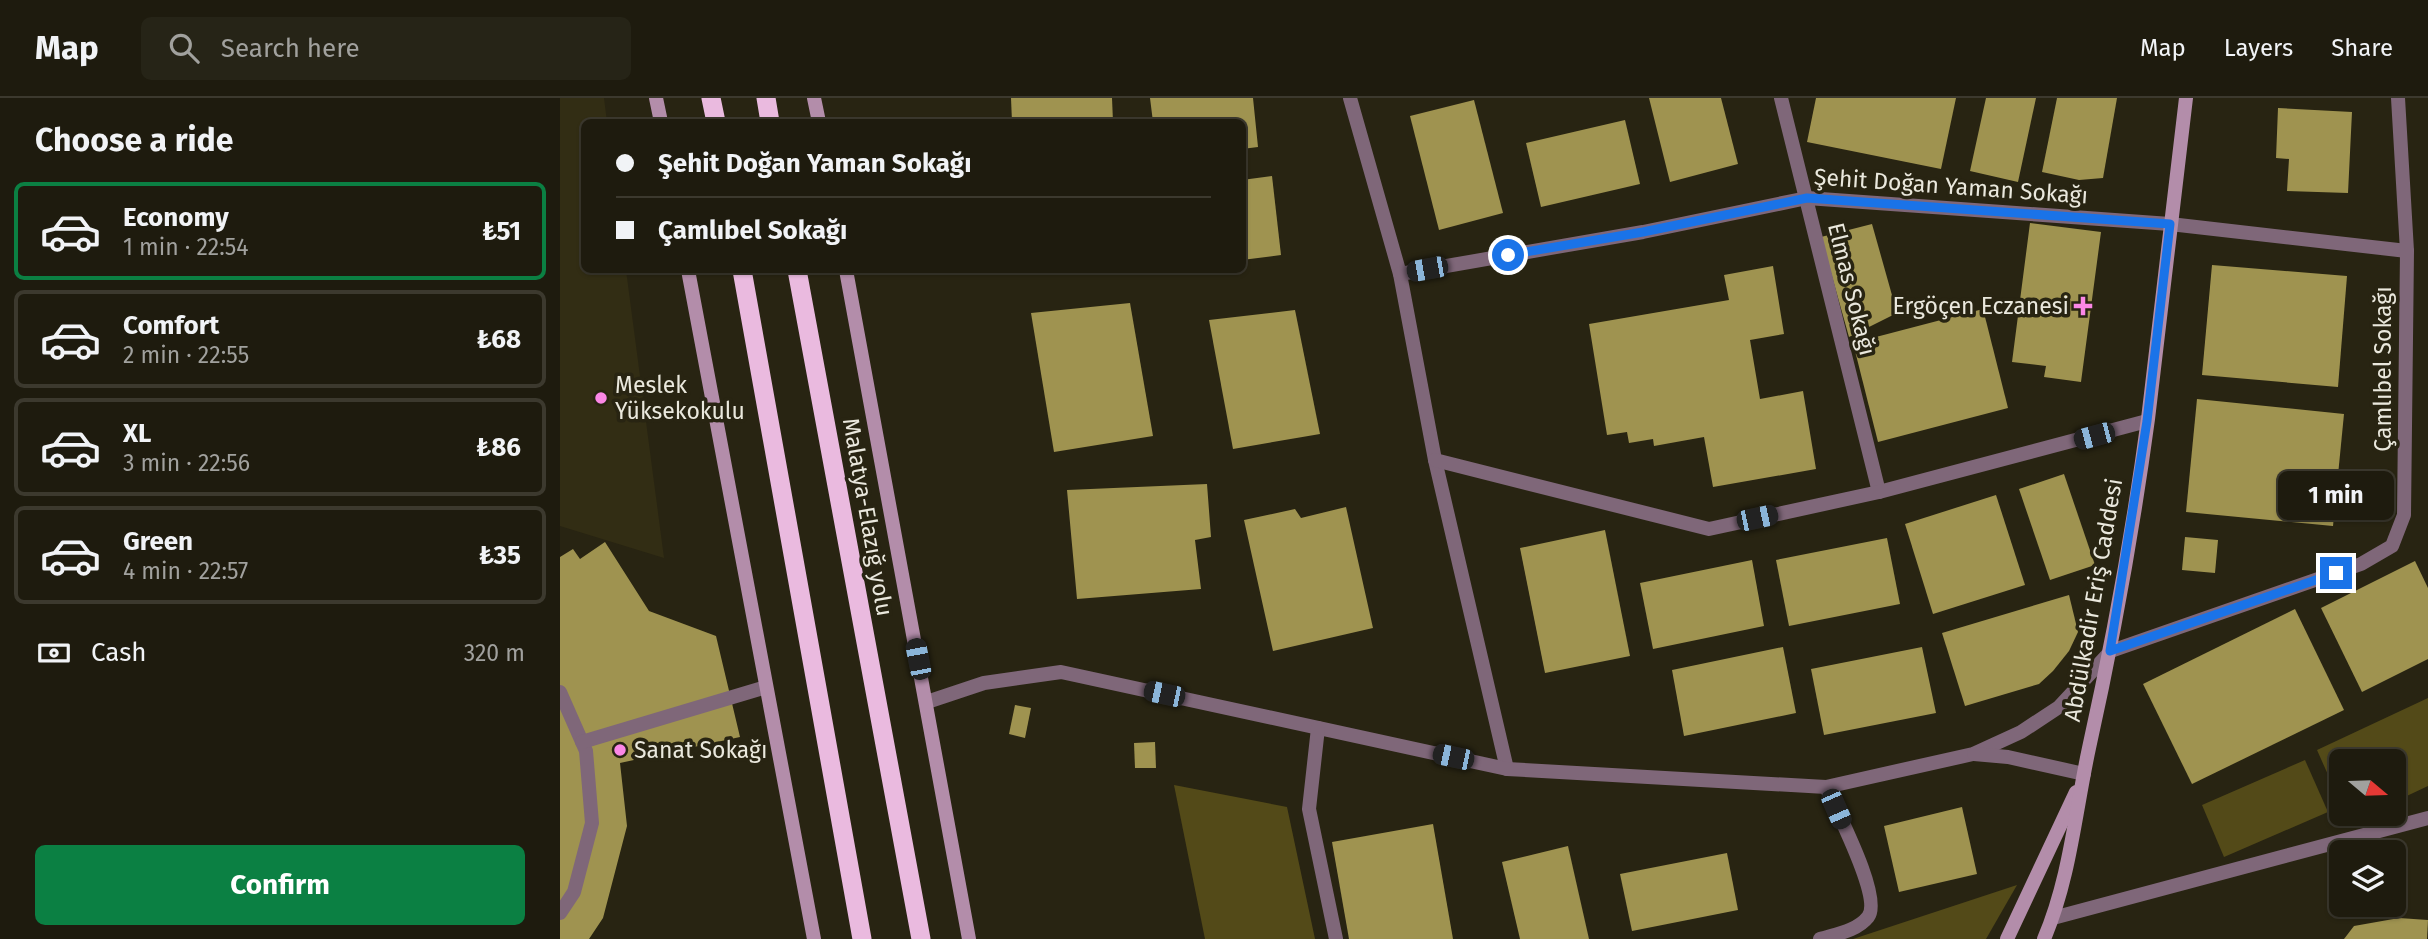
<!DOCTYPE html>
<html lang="en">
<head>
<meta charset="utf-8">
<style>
  :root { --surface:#1e1b0e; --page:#262417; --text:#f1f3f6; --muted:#a1a19e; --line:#3c392e; --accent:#0b8043 }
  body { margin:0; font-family:"Fira Sans",sans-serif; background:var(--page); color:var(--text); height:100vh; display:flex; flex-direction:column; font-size:26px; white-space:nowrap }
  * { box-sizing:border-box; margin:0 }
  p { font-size:23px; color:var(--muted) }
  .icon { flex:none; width:38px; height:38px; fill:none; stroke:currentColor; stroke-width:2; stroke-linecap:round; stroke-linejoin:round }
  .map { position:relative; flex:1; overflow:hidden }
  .sheet { display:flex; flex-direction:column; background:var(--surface); width:560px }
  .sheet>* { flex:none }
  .hud { position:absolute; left:21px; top:21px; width:665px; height:154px; border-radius:10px; box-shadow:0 2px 5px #0004,0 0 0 2px var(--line); display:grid; align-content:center; height:154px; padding:0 35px; background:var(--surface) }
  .needle { width:46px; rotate:109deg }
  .tools { position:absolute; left:1769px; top:651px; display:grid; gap:14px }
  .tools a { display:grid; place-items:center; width:77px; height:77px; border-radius:10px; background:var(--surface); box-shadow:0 2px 5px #0004,0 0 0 2px var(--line); font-size:35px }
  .end { position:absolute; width:32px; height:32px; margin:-16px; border:9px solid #1a73e8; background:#fff; box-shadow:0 0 0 4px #fff }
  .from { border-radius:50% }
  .bubble { position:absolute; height:49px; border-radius:10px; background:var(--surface); box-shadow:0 2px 5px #0004,0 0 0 2px var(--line); font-size:23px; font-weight:700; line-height:49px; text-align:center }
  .car { position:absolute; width:21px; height:42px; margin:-21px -10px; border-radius:9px; box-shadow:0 0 5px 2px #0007; background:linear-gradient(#222 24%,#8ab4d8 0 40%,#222 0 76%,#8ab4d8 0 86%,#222 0) }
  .hud b { display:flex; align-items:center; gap:24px; height:66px; font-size:26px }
  .hud b+b { border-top:2px solid var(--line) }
  .hud i { width:18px; height:18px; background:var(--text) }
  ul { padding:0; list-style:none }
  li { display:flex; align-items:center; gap:21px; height:98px; margin:0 14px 10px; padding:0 21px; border:4px solid var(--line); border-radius:10px }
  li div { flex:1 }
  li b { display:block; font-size:26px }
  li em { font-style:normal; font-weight:700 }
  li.selected { border-color:var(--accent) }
  li>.icon { width:63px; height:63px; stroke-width:1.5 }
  h2 { padding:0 35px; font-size:32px; line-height:84px }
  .pay { display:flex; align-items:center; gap:18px; height:77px; padding:0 35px; font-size:26px }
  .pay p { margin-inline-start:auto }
  .button { display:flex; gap:14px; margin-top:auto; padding:14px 35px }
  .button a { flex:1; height:80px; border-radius:10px; background:var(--accent); color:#fff; font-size:28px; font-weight:700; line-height:80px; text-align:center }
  header { display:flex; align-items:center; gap:42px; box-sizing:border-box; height:98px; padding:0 35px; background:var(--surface); border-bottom:2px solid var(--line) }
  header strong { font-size:33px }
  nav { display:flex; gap:38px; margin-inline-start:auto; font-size:24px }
  .search { width:490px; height:63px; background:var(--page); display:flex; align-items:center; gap:18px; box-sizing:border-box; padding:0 24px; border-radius:10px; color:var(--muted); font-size:26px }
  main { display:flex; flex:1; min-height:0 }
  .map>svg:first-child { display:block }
  .built { fill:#322d14 }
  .green { fill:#534a18 }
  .building { fill:#9f9350 }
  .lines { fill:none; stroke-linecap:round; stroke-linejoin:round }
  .pedestrian { stroke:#7f6779; stroke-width:14 }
  .minor { stroke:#7f6779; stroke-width:14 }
  .secondary { stroke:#b38daa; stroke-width:14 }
  .trunk { stroke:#eabadf; stroke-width:19 }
  .route { stroke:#1a73e8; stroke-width:9 }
  .poi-dot { fill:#fb87e6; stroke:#282412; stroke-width:2.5 }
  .labels { text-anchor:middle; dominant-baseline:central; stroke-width:7; stroke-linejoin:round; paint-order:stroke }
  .street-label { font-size:23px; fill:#eae8dd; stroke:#282412 }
  .poi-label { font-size:23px; fill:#eae8dd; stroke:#282412; text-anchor:start }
</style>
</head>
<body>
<header>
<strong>Map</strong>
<div class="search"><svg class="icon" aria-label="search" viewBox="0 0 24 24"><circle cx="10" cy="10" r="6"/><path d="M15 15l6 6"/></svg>Search here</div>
<nav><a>Map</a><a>Layers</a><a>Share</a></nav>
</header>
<main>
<section class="sheet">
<h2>Choose a ride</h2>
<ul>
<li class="selected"><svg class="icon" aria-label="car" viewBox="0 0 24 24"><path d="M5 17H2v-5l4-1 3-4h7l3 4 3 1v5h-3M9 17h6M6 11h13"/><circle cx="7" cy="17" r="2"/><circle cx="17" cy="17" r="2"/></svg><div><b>Economy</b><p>1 min · 22:54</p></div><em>₺51</em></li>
<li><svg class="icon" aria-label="car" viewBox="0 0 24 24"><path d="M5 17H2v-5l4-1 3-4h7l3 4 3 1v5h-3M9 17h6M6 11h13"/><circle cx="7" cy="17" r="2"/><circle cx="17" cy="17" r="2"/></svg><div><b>Comfort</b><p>2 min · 22:55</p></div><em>₺68</em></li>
<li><svg class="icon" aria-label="car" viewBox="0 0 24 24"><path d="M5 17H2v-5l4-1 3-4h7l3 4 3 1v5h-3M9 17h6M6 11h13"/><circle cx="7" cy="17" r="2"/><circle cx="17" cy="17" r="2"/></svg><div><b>XL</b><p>3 min · 22:56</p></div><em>₺86</em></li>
<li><svg class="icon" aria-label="car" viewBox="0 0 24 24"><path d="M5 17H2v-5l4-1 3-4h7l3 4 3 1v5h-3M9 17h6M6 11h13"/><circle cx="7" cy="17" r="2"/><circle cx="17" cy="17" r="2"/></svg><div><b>Green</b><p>4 min · 22:57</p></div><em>₺35</em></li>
</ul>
<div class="pay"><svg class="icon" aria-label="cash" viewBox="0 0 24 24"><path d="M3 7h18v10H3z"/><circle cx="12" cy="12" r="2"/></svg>Cash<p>320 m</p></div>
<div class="button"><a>Confirm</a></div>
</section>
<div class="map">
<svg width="1868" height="841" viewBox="0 0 1868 841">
  <rect width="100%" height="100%" fill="#282412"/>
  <path class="built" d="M0,0H44L47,24H24V172H66L104,460L0,428Z"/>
  <g class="green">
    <path d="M1868,600V688L1834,704V663H1782L1781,706L1757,652Z"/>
    <path d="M1745,662L1768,714L1664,759L1642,707Z"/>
    <path d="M614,687L727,709L755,841H645Z"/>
    <path d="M1457,787L1426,841H1293Z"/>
  </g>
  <g class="building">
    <path d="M451,0H552L553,24H452Z"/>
    <path d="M590,0H693L698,49L682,51V24H593Z"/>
    <path d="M1089,0H1161L1178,66L1110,84Z"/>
    <path d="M1256,0H1396L1381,71L1247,44Z"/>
    <path d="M1426,0H1476L1458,84L1410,73Z"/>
    <path d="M1497,0H1557L1543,80L1519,82L1482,74Z"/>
    <path d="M914,2L943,115L879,132L850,18Z"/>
    <path d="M1718,10L1792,14L1788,95L1727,93L1729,61L1716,60Z"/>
    <path d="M1065,22L1080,86L981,109L966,45Z"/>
    <path d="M712,78L721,157L682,162V82Z"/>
    <path d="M1470,125L1541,134L1521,284L1484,279L1486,268L1452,264Z"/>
    <path d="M1312,126L1337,215L1289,239L1261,139Z"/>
    <path d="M1652,167L1787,178L1778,289L1642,277Z"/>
    <path d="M1213,168L1224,236L1190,242L1200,301L1243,293L1256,371L1153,389L1144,339L1094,348L1093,341L1069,345L1067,334L1047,337L1029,226L1169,202L1164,177Z"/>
    <path d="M570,205L593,338L494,354L471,215Z"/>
    <path d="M1423,211L1448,310L1318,344L1293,245Z"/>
    <path d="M735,212L760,336L673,351L649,222Z"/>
    <path d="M1637,301L1784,316L1773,428L1626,414Z"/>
    <path d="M1504,376L1535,467L1490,482L1459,391Z"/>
    <path d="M647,386L651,439L635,442L641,491L517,501L507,392Z"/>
    <path d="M1436,397L1465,487L1373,516L1345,426Z"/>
    <path d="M786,409L813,530L713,553L684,422L735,411L741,420Z"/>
    <path d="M1045,432L1070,558L985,575L960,450Z"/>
    <path d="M1625,439L1658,442L1655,475L1622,472Z"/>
    <path d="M1327,440L1340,506L1229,528L1216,462Z"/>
    <path d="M45,444L89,513L156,538L180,639L60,665L67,728L43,820L29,841H0V459L13,451L20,461Z"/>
    <path d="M1192,462L1204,528L1093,551L1080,485Z"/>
    <path d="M1855,463L1868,490V561L1802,594L1761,510Z"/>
    <path d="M1509,497L1518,534L1509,553L1493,573L1479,586L1405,608L1382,535Z"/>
    <path d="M1735,511L1784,612L1632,686L1583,586Z"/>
    <path d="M1223,549L1236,615L1124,638L1112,572Z"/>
    <path d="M1362,549L1376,615L1264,637L1251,571Z"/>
    <path d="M455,607L471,610L465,640L449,636Z"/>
    <path d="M595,644L596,670H575L574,645Z"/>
    <path d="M1402,709L1417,776L1339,794L1324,728Z"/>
    <path d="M873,726L893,841H789L772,744Z"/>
    <path d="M1008,748L1029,841H960L942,764Z"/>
    <path d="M1167,755L1178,812L1072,833L1060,776Z"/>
    <path d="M1839,820L1868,822L1867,841H1784L1794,828Z"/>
  </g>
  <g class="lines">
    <g class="pedestrian">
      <path d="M0,594L26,653L32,725L14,794L0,815"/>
      <path d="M22,644L206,589"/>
    </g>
    <g class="minor">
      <path d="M790,0L840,176L875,362L947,671"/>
      <path d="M1221,0L1319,394"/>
      <path d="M840,176L1083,134L1247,100L1610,126L1847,153"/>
      <path d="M875,362L1149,431L1319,394L1587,323"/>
      <path d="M367,604L424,585L501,574L947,671L1266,689L1413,656L1461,634L1499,609L1551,553L1801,466L1832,448L1844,417L1847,153L1838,0"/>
      <path d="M758,630L749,711L776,841"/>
      <path d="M1414,656L1448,659L1524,676"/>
      <path d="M1493,820L1868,720"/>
      <path d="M1260,841C1276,836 1297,833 1308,819C1323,800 1276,712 1266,689"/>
    </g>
    <g class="secondary">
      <path d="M96,0L101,24"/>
      <path d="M254,0L259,24"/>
      <path d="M128,172L254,841"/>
      <path d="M286,172L409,841"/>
      <path d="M1447,841L1516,694"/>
      <path d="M1484,841C1510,780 1515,715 1529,650C1553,542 1573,432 1588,321C1601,214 1613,107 1626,0"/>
    </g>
    <g class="trunk">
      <path d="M151,0L156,24"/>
      <path d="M206,0L210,24"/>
      <path d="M182,172L302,841"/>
      <path d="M237,172L361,841"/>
    </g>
  </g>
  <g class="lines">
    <path class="route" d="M948,157L1083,134L1247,100L1610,126L1587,323L1550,553L1776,475"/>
  </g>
  <g class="poi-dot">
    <path d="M1519.5 197.5h7v7h7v7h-7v7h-7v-7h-7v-7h7z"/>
    <circle cx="41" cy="300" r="7"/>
    <circle cx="60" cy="652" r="7"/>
  </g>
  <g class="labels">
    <g class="street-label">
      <text transform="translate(1391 88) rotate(4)">Şehit Doğan Yaman Sokağı</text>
      <text transform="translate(1292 191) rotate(76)">Elmas Sokağı</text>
      <text transform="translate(1823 271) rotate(-90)">Çamlıbel Sokağı</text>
      <text transform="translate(308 419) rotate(80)">Malatya-Elazığ yolu</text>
      <text transform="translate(1533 502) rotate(-80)">Abdülkadir Eriş Caddesi</text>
    </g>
    <g class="poi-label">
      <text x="1509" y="208" text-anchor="end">Ergöçen Eczanesi</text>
      <text x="55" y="287">Meslek<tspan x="55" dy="26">Yüksekokulu</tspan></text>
      <text x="74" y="652">Sanat Sokağı</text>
    </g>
  </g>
</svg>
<div class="tools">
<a><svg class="needle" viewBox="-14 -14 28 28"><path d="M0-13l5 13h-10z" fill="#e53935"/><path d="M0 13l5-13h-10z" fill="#a1a19e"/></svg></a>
<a><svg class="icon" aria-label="layers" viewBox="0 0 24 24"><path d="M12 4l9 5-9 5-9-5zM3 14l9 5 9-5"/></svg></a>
</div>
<i class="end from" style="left:948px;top:157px"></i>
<i class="end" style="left:1776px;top:475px"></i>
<div class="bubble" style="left:1718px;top:373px;width:116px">1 min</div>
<i class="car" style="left:867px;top:171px;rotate:260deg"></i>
<i class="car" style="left:1534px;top:338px;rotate:255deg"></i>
<i class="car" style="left:1197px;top:420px;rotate:78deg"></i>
<i class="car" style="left:358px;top:561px;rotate:349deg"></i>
<i class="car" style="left:604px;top:596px;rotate:282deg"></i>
<i class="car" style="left:893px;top:659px;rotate:282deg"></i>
<i class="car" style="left:1276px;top:711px;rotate:156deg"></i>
<div class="hud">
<b><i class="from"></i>Şehit Doğan Yaman Sokağı</b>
<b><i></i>Çamlıbel Sokağı</b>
</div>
</div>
</main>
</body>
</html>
